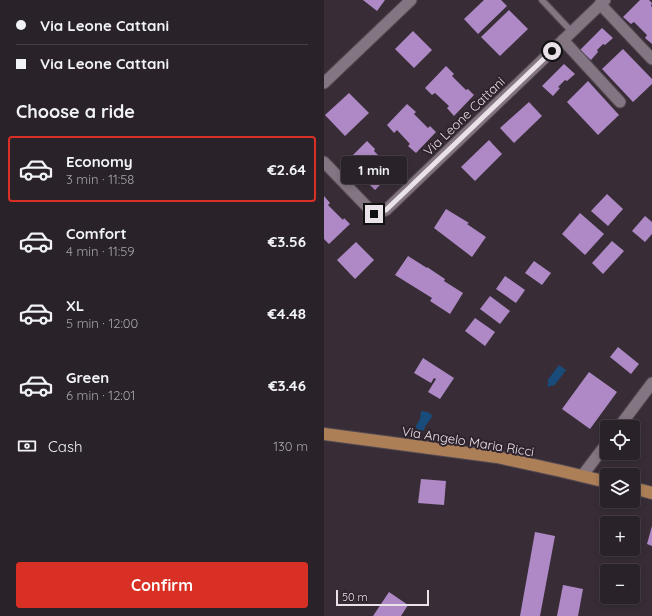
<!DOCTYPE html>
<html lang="en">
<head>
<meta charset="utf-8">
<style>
  :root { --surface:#2a2229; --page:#362f35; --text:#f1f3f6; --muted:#a5a4a8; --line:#463f46; --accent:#d93025 }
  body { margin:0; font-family:Quicksand,sans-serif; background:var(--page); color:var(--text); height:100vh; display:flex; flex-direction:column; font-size:15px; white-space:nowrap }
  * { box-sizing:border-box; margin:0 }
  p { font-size:13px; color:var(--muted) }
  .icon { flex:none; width:22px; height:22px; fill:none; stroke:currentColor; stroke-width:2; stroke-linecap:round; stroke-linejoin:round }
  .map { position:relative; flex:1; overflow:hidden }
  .sheet { display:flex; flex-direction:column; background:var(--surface); width:324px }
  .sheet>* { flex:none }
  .guide { display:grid; align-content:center; height:88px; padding:0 16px; background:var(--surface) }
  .tools { position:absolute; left:276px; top:420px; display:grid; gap:8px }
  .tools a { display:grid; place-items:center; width:40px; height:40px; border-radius:4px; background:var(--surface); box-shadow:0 2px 6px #0003,0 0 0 1px var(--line); font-size:20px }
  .scale { position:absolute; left:12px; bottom:10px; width:93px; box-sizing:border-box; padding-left:4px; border:2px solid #eae2e9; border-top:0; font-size:11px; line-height:14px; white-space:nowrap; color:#eae2e9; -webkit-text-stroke:3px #2e232d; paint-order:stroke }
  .end { position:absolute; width:18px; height:18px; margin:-9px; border:5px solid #eae2e9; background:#111; box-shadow:0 0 0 2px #111 }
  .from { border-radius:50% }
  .bubble { position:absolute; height:28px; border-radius:4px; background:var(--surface); box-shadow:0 2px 6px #0003,0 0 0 1px var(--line); font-size:13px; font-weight:700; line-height:28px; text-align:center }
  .guide b { display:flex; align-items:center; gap:14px; height:38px; font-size:15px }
  .guide b+b { border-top:1px solid var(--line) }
  .guide i { width:10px; height:10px; background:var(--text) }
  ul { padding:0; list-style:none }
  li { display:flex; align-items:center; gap:12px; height:66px; margin:0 8px 6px; padding:0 8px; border:2px solid transparent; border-radius:4px }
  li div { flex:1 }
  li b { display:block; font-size:15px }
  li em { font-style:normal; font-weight:700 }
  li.active { border-color:var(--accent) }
  li>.icon { width:36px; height:36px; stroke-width:1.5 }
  h2 { padding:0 16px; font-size:18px; line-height:48px }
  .pay { display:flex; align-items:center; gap:10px; height:44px; padding:0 16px; font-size:15px }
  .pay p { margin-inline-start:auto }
  .action { display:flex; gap:8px; margin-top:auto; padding:8px 16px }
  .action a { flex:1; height:46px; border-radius:4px; background:var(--accent); color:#fff; font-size:16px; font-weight:700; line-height:46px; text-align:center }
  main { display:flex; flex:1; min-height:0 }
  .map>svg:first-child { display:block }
  .water { fill:#194c7a }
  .building { fill:#ae89c5 }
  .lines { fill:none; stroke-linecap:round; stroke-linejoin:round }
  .lane-casing { stroke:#544a53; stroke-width:8 }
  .street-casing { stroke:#544a53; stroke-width:13 }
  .primary-casing { stroke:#544a53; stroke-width:14 }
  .lane { stroke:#837582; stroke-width:5.5 }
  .street { stroke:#837582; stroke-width:11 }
  .primary { stroke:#ac7f57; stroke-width:12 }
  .route { stroke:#eae2e9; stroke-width:5 }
  .labels { text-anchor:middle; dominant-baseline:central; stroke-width:4; stroke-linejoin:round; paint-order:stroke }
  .street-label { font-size:13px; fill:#eae2e9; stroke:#2e232d }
</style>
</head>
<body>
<main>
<section class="sheet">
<div class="guide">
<b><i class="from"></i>Via Leone Cattani</b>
<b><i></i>Via Leone Cattani</b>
</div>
<h2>Choose a ride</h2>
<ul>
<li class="active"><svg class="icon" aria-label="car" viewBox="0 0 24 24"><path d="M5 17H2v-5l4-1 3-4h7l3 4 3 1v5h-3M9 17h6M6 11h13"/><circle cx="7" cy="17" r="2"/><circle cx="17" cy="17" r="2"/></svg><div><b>Economy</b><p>3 min · 11:58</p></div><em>€2.64</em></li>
<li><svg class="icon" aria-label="car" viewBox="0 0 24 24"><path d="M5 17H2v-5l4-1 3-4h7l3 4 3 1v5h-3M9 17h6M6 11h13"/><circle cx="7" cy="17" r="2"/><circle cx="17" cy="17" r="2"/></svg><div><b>Comfort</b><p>4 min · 11:59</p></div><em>€3.56</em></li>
<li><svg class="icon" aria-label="car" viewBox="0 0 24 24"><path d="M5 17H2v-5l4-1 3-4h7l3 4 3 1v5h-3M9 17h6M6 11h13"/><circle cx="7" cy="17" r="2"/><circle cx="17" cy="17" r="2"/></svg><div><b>XL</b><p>5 min · 12:00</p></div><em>€4.48</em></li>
<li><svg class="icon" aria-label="car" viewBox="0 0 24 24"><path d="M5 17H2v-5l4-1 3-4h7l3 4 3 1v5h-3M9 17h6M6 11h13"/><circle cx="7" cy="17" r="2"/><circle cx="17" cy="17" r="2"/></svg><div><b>Green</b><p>6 min · 12:01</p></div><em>€3.46</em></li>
</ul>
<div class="pay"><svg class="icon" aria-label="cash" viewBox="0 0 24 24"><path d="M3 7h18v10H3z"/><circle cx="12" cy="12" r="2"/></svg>Cash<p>130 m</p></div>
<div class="action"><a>Confirm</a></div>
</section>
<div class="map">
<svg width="328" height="616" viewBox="0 0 328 616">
  <rect width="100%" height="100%" fill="#382d37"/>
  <g class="water">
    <path d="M235,365L242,370L230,386L228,385L225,387L223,385L225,382L223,381Z"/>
    <path d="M99,411C103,412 107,413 108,416C106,422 101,424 100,430L97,432L93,431L92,426L96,419L97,412Z"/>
  </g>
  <g class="building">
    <path d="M39,0H61L53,11Z"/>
    <path d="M160,0H177L183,6L154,34L140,19Z"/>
    <path d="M316,0H325L328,3L327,6L328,7V44L321,38L323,35L310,22L307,24L299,17Z"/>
    <path d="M185,10L204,29L176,56L157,37Z"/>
    <path d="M278,28L289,38L281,45L279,44L273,50L274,52L267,60L256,50Z"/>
    <path d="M89,31L108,50L90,68L71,49Z"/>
    <path d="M299,49L328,79V84L309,102L278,69Z"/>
    <path d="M240,64L251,74L243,81L241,80L234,87L236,88L229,96L218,86Z"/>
    <path d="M122,66L130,74L128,76L142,90L144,89L150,95L130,116L123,108L125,106L111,93L108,95L101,88Z"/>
    <path d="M264,81L295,115L274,135L243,102Z"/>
    <path d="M25,93L45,113L21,136L1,115Z"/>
    <path d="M205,102L218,116L190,143L176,128Z"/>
    <path d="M83,104L92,112L90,114L104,128L106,126L112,132L92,153L84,146L86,144L73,130L70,133L63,125Z"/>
    <path d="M165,140L178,154L151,181L137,167Z"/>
    <path d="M43,141L51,149L50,151L64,165L65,163L72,169L51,190L44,183L46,181L32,167L30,170L22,162Z"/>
    <path d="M283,194L299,209L284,226L267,211Z"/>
    <path d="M0,196L6,203L4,205L19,220L20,218L26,224L5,244L0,239Z"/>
    <path d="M122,209L145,223L143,224L162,237L148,257L110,228Z"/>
    <path d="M256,213L280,234L261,255L238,234Z"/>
    <path d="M321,216L328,222V234L321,242L308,231Z"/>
    <path d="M288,241L300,251L279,274L268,263Z"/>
    <path d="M32,242L50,260L31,279L13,260Z"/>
    <path d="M84,256L103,268V267L121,279L120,281L139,293L126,314L106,301L108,298L71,275Z"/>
    <path d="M210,261L227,273L218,285L201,273Z"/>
    <path d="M181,276L201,290L192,303L172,289Z"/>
    <path d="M166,296L186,311L176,324L156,309Z"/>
    <path d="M151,318L171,332L161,346L141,331Z"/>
    <path d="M294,347L315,364L307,374L286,357Z"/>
    <path d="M99,358L130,378L116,399L104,392L112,379L110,378L107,383L90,373Z"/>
    <path d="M265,372L293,392L266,429L238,409Z"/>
    <path d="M97,479L122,481L120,505L94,503Z"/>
    <path d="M328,526V546L323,544Z"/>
    <path d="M211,532L231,536L216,616H196Z"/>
    <path d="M239,585L259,589L254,616H233Z"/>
    <path d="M65,592L84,605L77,616H49Z"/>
  </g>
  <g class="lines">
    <g class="lane-casing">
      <path id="lane" d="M218,0L248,32"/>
    </g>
    <g class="street-casing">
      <g id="street">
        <path d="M276,4L328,59"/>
        <path d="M239,40L296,102"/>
        <path d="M0,83L87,0"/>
        <path d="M0,162L50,214L62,210L281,0"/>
        <path d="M295,427L328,383"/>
        <path d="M258,476L283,443"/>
      </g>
    </g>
    <g class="primary-casing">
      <g id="primary">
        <path d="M0,434L173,457L237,471L283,482"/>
        <path d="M309,488L328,493"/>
      </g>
    </g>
    <use href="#lane" class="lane"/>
    <use href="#street" class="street"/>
    <use href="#primary" class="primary"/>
  </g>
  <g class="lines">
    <path class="route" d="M50,214L62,210L228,51"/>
  </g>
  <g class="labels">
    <g class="street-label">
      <text transform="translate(140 116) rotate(-44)">Via Leone Cattani</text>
      <text transform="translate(144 441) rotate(9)">Via Angelo Maria Ricci</text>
    </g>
  </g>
</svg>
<div class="tools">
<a><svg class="icon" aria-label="locate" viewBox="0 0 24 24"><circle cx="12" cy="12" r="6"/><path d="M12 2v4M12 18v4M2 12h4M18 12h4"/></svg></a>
<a><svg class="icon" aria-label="layers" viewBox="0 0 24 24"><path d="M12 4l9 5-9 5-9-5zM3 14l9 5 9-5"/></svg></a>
<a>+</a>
<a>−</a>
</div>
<div class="scale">50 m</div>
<i class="end from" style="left:228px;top:51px"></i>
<i class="end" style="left:50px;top:214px"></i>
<div class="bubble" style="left:17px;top:156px;width:66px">1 min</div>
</div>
</main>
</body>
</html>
